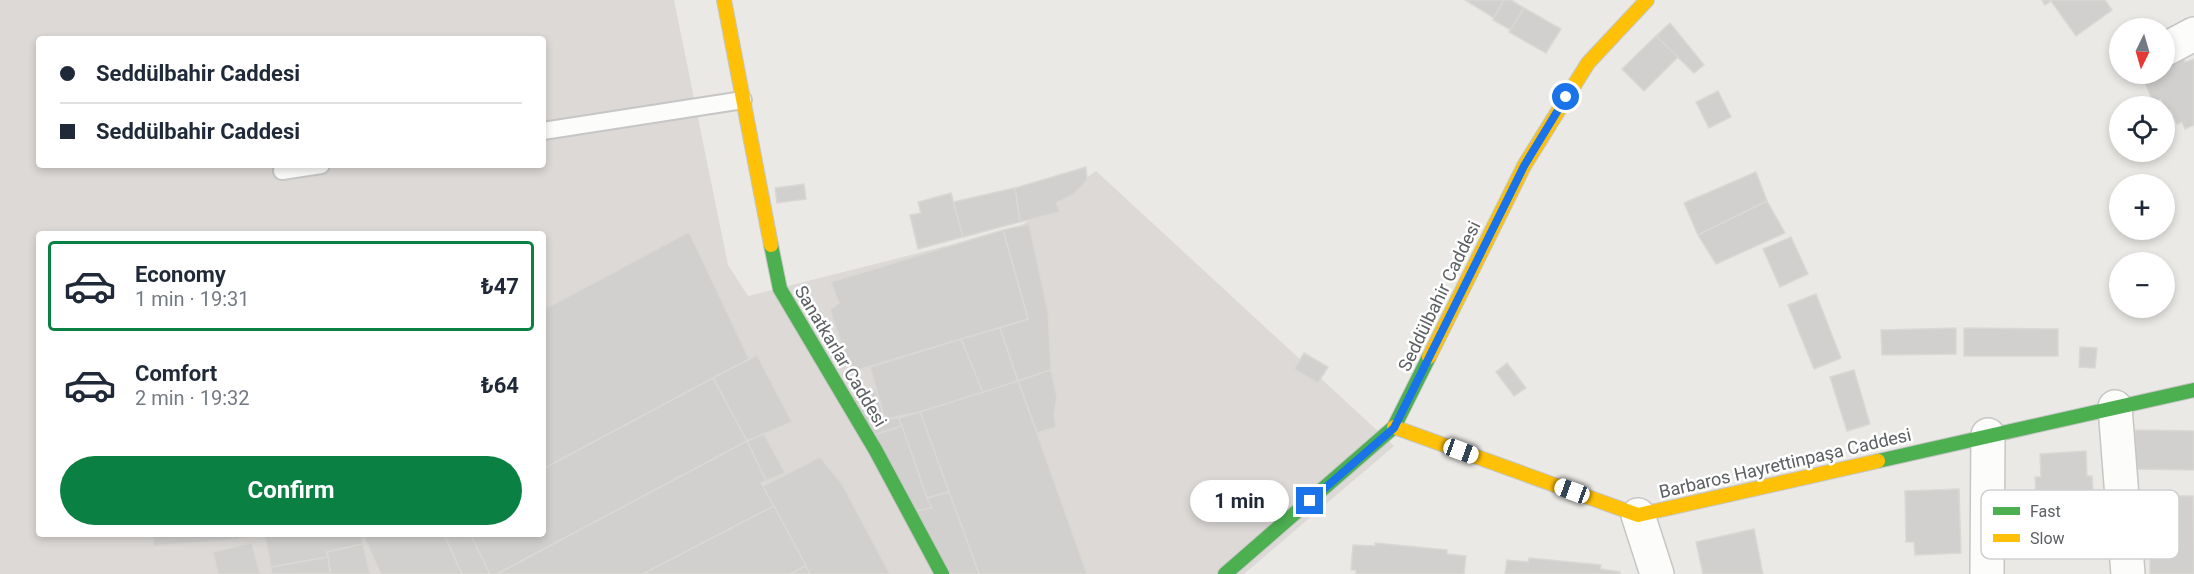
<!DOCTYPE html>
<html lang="en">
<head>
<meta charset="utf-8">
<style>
  :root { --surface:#fff; --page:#f6f6f7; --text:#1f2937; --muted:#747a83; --line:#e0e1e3; --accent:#0b8043 }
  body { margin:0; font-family:Roboto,sans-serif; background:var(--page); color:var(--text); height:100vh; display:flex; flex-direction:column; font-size:22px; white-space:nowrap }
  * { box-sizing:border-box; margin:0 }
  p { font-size:20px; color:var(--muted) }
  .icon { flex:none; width:33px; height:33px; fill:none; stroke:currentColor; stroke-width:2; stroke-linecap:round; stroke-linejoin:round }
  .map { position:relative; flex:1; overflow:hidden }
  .panel { position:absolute; left:36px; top:231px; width:510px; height:306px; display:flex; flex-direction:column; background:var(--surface); border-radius:6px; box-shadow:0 3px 9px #0003 }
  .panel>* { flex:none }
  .hud { position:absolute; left:36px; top:36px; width:510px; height:132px; border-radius:6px; box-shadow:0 3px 9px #0003; display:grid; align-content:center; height:132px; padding:0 24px; background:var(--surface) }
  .needle { width:39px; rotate:185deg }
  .controls { position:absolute; left:2109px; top:18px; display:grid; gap:12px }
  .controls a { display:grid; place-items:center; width:66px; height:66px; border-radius:50%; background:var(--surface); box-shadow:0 3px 9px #0003; font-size:30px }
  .end { position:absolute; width:27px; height:27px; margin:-14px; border:8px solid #1a73e8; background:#fff; box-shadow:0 0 0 3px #fff }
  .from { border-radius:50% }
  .bubble { position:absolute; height:42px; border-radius:21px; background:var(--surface); box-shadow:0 3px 9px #0003; font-size:20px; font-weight:700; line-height:42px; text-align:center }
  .car { position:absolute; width:18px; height:36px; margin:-18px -9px; border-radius:8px; box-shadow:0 0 4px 2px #0007; background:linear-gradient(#fff 24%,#345 0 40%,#fff 0 76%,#345 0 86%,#fff 0) }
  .hud b { display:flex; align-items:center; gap:21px; height:57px; font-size:22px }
  .hud b+b { border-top:2px solid var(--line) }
  .hud i { width:15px; height:15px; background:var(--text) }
  ul { padding:10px 0 0; list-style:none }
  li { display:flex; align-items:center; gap:18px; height:90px; margin:0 12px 9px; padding:0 12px; border:3px solid transparent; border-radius:6px }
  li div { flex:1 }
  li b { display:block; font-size:22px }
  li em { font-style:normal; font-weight:700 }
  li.on { border-color:var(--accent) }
  li>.icon { width:54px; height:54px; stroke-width:1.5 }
  .primary-button { display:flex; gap:12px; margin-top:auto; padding:12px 24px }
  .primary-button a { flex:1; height:69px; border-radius:36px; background:var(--accent); color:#fff; font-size:24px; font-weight:700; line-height:69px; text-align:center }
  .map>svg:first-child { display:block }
  .industrial { fill:#dcd9d7; fill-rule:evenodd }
  .building { fill:#d1d0cf; stroke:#dad8d5; stroke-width:1.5 }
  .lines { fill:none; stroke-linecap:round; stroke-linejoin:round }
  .lane-casing { stroke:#c5c6c5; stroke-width:20 }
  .street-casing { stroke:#c5c6c5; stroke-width:36 }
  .fast-casing { stroke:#c5c6c5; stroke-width:16 }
  .slow-casing { stroke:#c5c6c5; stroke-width:16 }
  .lane { stroke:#fcfcfb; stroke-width:16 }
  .street { stroke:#fcfcfb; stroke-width:33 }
  .fast { stroke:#4caf50; stroke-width:14 }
  .slow { stroke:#ffc107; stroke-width:14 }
  .route { stroke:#1a73e8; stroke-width:8 }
  .labels { text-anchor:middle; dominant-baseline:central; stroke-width:5; stroke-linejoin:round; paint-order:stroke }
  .street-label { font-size:18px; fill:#5c6063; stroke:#fff }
  .key { fill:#fff; stroke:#cecfd0; stroke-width:1.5 }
  .key-label { font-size:16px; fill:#5c6063 }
</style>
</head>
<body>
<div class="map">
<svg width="2194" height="574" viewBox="0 0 2194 574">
  <rect width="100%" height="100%" fill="#ebe9e6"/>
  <path class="industrial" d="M0,0H674L728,265L748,296L1018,228L1096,171L1394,446L1244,574H0ZM39,39H543V165H39ZM39,234H543V534H39Z"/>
  <g class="building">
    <path d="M1465,0H1504L1494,18Z"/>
    <path d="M1504,0H1511L1524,8L1511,30L1493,20Z"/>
    <path d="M2042,0H2105L2112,10L2076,36L2051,1L2045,5Z"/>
    <path d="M1524,8L1561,29L1546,53L1509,32Z"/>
    <path d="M1670,23L1704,65L1694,73L1656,36Z"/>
    <path d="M1656,36L1678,57L1644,91L1622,69Z"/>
    <path d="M2183,57L2185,62L2194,59V125L2185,129L2182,122L2177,124L2171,111L2167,113L2161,99L2153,102L2142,75L2164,74V65Z"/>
    <path d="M1718,91L1731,117L1709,128L1696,102Z"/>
    <path d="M1086,167L1087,180L1074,194L1056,203L1060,212L1020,222L1015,188Z"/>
    <path d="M1756,172L1767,201L1698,235L1684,203Z"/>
    <path d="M804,184L806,199L777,203L775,188Z"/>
    <path d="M1015,188L1020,222L963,237L953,202Z"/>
    <path d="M951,193L963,237L918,249L910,215L921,213L918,202Z"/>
    <path d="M1767,201L1785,233L1716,264L1698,235Z"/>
    <path d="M1029,224L1048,312L1051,370L1018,381L1000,328L1028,319L1003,230Z"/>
    <path d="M1003,230L1028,319L851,372L830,310L839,303L831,282Z"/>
    <path d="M689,232L749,359L543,469V310Z"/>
    <path d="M1791,237L1808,274L1780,287L1763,249Z"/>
    <path d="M1816,294L1841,358L1814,369L1788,305Z"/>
    <path d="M1000,328L1018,381L983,393L961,339Z"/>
    <path d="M1956,328V354L1882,355L1881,330Z"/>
    <path d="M1964,328L2058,329V356H1964Z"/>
    <path d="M961,339L983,393L920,412L885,419L870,367Z"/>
    <path d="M2080,347L2097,348L2095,368L2079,367Z"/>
    <path d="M1304,353L1328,367L1318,383L1294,369Z"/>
    <path d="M757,355L792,422L747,441L713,378Z"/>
    <path d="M1507,363L1526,388L1514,396L1496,372Z"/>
    <path d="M1051,370L1057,397L1054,414L1056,427L1037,433L1018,381Z"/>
    <path d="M1854,370L1870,424L1847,431L1830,377Z"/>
    <path d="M713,378L747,441L497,574H490L470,534H543V469Z"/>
    <path d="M1018,381L1037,433L1087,574H979L920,412Z"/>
    <path d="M875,390L885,419L899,418L902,426L871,436L848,397Z"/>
    <path d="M920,412L949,492L927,498L899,418Z"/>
    <path d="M902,426L927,498L932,508L915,511L871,436Z"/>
    <path d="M2135,430L2194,431V470L2134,469Z"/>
    <path d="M764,434L785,473L766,481L747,441Z"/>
    <path d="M747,441L766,481L761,483L774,506L643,574H497Z"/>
    <path d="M2086,451L2087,476H2092L2096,535H2090L2092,552L2045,555L2043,527L2038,528L2035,477H2041L2040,454Z"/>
    <path d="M820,457L842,484L890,574H810L763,486Z"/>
    <path d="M1959,489L1961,553L1915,555L1914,542H1906L1905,491Z"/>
    <path d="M949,492L979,574H949L915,511L932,508L927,498Z"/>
    <path d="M2150,496H2193L2194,574H2150Z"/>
    <path d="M774,506L806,566L790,574H643Z"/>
    <path d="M1754,529L1763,574H1703L1696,542Z"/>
    <path d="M154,534H231L233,540L153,546Z"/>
    <path d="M231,534H260L233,540Z"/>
    <path d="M277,534H361L363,544L327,552L328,557L271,567L265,536Z"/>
    <path d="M370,534H444L462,574H381L364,537Z"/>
    <path d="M444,534H470L490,574H462Z"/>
    <path d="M252,543L260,574H218L213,552Z"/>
    <path d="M1375,543L1447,550V554L1466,556L1464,574H1356V570H1351L1353,545L1375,546Z"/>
    <path d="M363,544L370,574H331L327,552Z"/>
    <path d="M328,557L330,573L272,574L271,567Z"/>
    <path d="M1529,558L1601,565L1600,569L1620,572V574H1505L1507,560L1528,562Z"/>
    <path d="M806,566L810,574H790Z"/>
  </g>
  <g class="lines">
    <g class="lane-casing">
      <g id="lane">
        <path d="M543,131L743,100"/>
        <path d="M282,171L321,165"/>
      </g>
    </g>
    <g class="street-casing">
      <g id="street">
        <path d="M2164,50L2194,34"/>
        <path d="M2115,407L2128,574"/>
        <path d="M1638,515L1657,574"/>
        <path d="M1987,574L1988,435"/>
      </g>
    </g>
    <g class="fast-casing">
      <g id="fast">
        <path d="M771,245L780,289L876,451L942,574"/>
        <path d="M1878,461L2194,390"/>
        <path d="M1225,574L1394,427L1429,357"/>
      </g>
    </g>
    <g class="slow-casing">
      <g id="slow">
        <path d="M724,0L771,245"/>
        <path d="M1429,357L1524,166L1588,63L1647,0"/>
        <path d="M1394,427L1638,515L1878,461"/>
      </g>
    </g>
    <use href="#lane" class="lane"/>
    <use href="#street" class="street"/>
    <use href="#fast" class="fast"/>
    <use href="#slow" class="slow"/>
  </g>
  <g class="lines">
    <path class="route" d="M1310,501L1394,428L1524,166L1566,97"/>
  </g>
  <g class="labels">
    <g class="street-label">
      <text transform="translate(1439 296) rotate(-64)">Seddülbahir Caddesi</text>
      <text transform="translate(841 356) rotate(59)">Sanatkarlar Caddesi</text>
      <text transform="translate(1785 463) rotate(-13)">Barbaros Hayrettinpaşa Caddesi</text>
    </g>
  </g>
  <rect x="1981" y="490" width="198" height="69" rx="9" class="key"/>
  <rect x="1993" y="507" width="27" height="8" fill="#4caf50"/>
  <rect x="1993" y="534" width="27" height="8" fill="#ffc107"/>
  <g class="key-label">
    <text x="2030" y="517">Fast</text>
    <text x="2030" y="544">Slow</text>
  </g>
</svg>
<div class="controls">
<a><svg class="needle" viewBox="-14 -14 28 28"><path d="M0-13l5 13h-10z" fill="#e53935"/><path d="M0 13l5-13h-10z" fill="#747a83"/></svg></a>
<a><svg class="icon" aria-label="locate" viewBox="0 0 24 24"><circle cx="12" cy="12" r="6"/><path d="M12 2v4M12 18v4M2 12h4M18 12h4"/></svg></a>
<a>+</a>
<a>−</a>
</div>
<i class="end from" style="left:1566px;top:97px"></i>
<i class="end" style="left:1310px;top:501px"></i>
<div class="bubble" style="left:1190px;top:480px;width:99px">1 min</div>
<i class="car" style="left:1461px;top:451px;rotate:110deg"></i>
<i class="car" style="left:1572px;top:491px;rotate:290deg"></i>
<div class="hud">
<b><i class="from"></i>Seddülbahir Caddesi</b>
<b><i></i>Seddülbahir Caddesi</b>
</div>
<section class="panel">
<ul>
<li class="on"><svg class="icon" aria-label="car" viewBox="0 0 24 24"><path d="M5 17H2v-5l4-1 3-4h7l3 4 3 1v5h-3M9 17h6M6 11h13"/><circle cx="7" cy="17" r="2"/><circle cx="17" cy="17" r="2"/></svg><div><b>Economy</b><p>1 min · 19:31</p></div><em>₺47</em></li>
<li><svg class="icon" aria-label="car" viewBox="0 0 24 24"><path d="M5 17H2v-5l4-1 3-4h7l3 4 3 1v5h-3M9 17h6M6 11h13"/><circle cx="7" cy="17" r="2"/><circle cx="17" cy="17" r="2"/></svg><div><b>Comfort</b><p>2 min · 19:32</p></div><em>₺64</em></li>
</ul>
<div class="primary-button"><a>Confirm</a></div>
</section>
</div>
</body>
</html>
